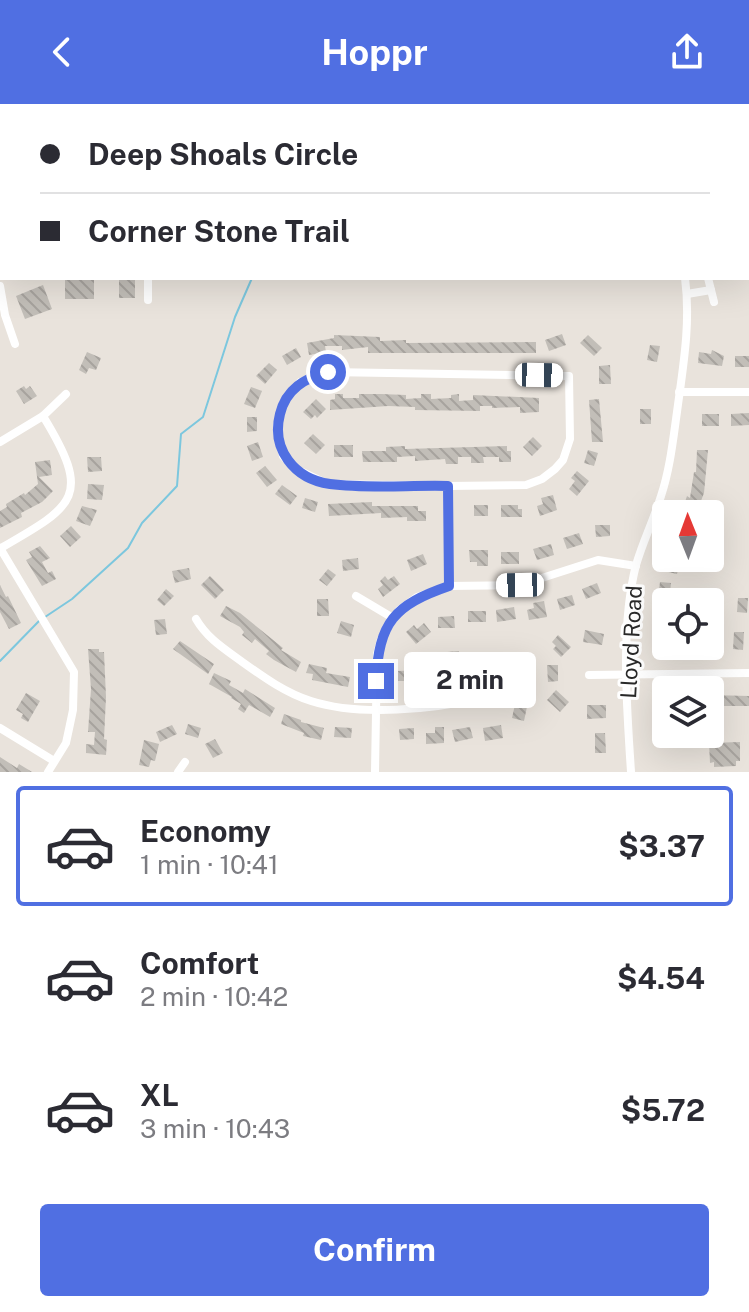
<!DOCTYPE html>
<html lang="en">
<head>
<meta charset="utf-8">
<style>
  :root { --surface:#fff; --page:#f7f7f7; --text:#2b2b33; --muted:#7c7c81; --line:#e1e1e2; --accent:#506fe2 }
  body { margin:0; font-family:"Public Sans",sans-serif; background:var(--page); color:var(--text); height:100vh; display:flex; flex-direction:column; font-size:30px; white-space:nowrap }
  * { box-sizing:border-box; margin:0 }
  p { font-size:26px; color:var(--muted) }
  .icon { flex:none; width:44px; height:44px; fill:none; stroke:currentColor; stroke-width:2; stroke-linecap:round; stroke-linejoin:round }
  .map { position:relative; height:668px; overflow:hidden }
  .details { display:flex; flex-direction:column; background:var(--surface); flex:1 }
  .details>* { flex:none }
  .banner { position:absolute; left:0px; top:0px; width:750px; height:176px; box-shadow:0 8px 32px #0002; display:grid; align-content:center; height:176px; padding:0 40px; background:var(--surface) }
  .needle { width:52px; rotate:359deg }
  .controls { position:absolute; left:652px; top:396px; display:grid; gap:16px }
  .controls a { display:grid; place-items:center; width:72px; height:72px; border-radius:8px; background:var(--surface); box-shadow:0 8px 32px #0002; font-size:40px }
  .end { position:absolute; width:36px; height:36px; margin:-18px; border:10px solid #506fe2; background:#fff; box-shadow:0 0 0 4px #fff }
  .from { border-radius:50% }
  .bubble { position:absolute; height:56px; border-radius:8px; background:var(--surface); box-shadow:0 8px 32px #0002; font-size:26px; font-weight:700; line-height:56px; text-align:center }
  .car { position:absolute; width:24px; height:48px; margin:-24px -12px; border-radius:10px; box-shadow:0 0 6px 2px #0007; background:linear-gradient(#fff 24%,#345 0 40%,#fff 0 76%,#345 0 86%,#fff 0) }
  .banner b { display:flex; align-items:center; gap:28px; height:76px; font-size:30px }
  .banner b+b { border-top:2px solid var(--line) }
  .banner i { width:20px; height:20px; background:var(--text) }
  ul { padding:14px 0 0; list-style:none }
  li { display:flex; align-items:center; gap:24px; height:120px; margin:0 16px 12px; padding:0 24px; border:4px solid transparent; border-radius:8px }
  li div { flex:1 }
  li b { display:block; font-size:30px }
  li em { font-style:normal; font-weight:700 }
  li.active { border-color:var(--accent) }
  li>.icon { width:72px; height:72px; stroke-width:1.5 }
  .primary-button { display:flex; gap:16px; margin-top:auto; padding:16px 40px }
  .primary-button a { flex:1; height:92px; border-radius:8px; background:var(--accent); color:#fff; font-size:32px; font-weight:700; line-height:92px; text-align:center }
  header { display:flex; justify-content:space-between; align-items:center; height:104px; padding:0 40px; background:var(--accent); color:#fff; font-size:36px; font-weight:700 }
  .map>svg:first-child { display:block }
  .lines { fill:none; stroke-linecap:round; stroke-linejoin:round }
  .stream { stroke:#7cc7de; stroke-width:2 }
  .building { fill:url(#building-back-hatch) }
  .minor { stroke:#fff; stroke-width:8 }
  .route { stroke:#506fe2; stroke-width:10 }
  .labels { text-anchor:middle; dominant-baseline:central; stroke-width:6; stroke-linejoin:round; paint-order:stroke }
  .street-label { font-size:22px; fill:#292929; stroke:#fff }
</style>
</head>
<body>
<header><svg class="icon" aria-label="back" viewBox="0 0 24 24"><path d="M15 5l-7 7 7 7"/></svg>Hoppr<svg class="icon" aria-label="share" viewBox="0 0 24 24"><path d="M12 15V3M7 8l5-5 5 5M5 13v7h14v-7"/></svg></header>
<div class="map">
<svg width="749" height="668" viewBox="0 0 749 668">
  <defs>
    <pattern id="building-back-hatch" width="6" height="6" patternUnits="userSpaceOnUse" patternTransform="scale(2)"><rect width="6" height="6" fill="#c2beb8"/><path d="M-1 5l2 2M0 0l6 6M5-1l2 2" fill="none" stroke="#a7a39e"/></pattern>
  </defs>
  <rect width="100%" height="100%" fill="#e9e3dc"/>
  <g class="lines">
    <g class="stream">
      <path d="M45,513L72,495L128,444L142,419L177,382L181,330L203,313L235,213L252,174"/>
      <path d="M0,557L40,516"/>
    </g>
  </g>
  <g class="building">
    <rect x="65" y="174" width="29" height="21"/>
    <rect x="119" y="174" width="16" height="20"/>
    <path d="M43,181L52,205L25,215L16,192Z"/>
    <path d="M562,230L566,241L549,247L545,236Z"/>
    <path d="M334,231L380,233V237L406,236V239L536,238V249H368V243L342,246V242H325L326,248L309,251L307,239L334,234Z"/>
    <path d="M588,231L602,244L594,252L580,239Z"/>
    <path d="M650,241L660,242L657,258L647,256Z"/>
    <path d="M296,244L301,253L287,261L282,252Z"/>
    <path d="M712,246L724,252L722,262L698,259L699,248L711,250Z"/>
    <path d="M87,248L101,254L96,266L89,264L86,270L79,266Z"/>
    <rect x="735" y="252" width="14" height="11"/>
    <path d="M269,259L277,266L265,280L256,272Z"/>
    <path d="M610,261L611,280H599V262Z"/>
    <path d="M24,282L26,285L30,282L37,292L24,300L16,287Z"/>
    <path d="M251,283L262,287L255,304L244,300Z"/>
    <path d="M335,290H343V294H359V290H381L406,291V295L421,294V290H431V295L451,294V291L459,290V297L473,296V291L539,294V308L520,309V303L492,304V302H480V307L415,306V303L388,302L330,306V296L335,295Z"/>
    <path d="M316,295L326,305L317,314L315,311L311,315L303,308Z"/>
    <path d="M599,295L603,338H592L589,296Z"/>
    <rect x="640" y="305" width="11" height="15"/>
    <path d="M749,309V321L731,322V310Z"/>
    <rect x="702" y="310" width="17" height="12"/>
    <path d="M247,313H257V327L247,328Z"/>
    <path d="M313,330L325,341L316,350L304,339Z"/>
    <path d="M533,333L542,342L532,352L523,343Z"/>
    <path d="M258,338L263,353L252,357L247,342Z"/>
    <rect x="334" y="341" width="19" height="12"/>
    <path d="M405,342V345L507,342V347H511V358H499V353H483L484,359H471V353H458V360H446L445,355L415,357V352L397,353V358H363L362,347H386V343Z"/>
    <path d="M588,346L598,349L594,362L584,359Z"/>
    <path d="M697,346H708L704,389L696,410H681L687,392L690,394L694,368H696Z"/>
    <path d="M87,353H101L102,367L88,368Z"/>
    <path d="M50,356L52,371L39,373L53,387L42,398L21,409L22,413L0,424V407L7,403L6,400L24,389L25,391L38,380L35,358Z"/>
    <path d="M265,362L277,376L267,383L256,369Z"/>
    <path d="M577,367L589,377L577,392L569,385L575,377L571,374Z"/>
    <path d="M88,380L104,381L102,396L87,395Z"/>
    <path d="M282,381L297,392L290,401L275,390Z"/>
    <path d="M553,391L557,406L540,412L537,402L543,400L541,394Z"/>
    <path d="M305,394L318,398L315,408L302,404Z"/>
    <path d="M372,398V402H418V407H426V417H407V413L381,414V409L329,412L328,400Z"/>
    <rect x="474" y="401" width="14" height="11"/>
    <path d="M501,401H518V405H522V413H501Z"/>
    <path d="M82,402L97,406L90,422L76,417Z"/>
    <path d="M595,421H610V432L596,433Z"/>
    <path d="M71,422L81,433L70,443L60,432Z"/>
    <path d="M579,429L583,440L567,445L563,434Z"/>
    <path d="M551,440L554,451L537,456L533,445Z"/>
    <path d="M40,442L50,454L42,458L48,469L52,467L56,475L42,482L26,456L32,453L29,448Z"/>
    <path d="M469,446H488V462H477V458H470Z"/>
    <rect x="501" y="448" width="18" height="12"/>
    <path d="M423,450L427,460L411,467L407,456Z"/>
    <path d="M358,454L359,465L343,467L342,456Z"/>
    <path d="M667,454H681L677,470L664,467Z"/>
    <path d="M189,464L191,475L175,479L172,467Z"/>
    <path d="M328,465L336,471L327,482L319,476Z"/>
    <path d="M210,472L224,486L215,495L201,481Z"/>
    <path d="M385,472L388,476L394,472L400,480L383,493L378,485L383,481L380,477Z"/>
    <path d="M660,478L671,479L669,498H666V517L655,515Z"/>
    <path d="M597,479L601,489L586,495L582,485Z"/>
    <path d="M0,481L6,493L8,492L21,519L9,525L0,508Z"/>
    <path d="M166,485L174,492L164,502L157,496Z"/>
    <path d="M572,491L575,501L560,506L557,495Z"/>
    <path d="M738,494H748L747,509L737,508Z"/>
    <path d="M317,495H328L329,512H317Z"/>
    <path d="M544,497L547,513L529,516L527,506L534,504L533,499Z"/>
    <path d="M226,502L240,509L283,544L281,546L301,558L296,568L274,556L266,550L269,547L255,535L252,539L242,531L244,528L240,523L220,512Z"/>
    <path d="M514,503L516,515L497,518L496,506Z"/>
    <rect x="468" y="507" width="18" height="11"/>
    <path d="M454,512L455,524H438V513Z"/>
    <path d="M165,515L167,530L156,531L154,516Z"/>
    <path d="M341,517L354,521L351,533L337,529Z"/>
    <path d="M424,519L431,528L416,540L406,528L414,521L417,525Z"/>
    <path d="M585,526L604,530L602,541L583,538Z"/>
    <path d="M734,528H744L743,546L733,545Z"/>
    <path d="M558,531L571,543L561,553L553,545L556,542L552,538Z"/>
    <path d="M180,537L214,560L208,570L173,545Z"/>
    <path d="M88,545H99V548H104L106,593L104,635L107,636L106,651L86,649V640L94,641L95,628H88L91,585Z"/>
    <path d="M459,547V553L491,552L492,563H466V568L447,566V548Z"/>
    <path d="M511,558L524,571L517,578L513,573L509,577L500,569Z"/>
    <path d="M309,560L327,564L326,569L350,573L348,583L312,576L313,570L306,569Z"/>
    <path d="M547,561H558V577L548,578Z"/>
    <path d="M424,563H441V579H431L430,575H417V582H405V577H397V567L424,566Z"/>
    <path d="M214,569L231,577L229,581L243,589L245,585L275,604L270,613L249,601L244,609L238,605L241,600L231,594L232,593L209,580Z"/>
    <path d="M556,586L569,598L560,608L547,596Z"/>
    <path d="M26,589L40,597L28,618L21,614L23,610L16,606Z"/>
    <path d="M710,591L749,592V602H710Z"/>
    <path d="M516,596L528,598L524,617L512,614Z"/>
    <path d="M587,601H606V614L587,615Z"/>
    <path d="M284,610L301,616V618L324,624L321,636L303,632L304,629L281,620Z"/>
    <path d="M188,620L201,624L198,634L185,630Z"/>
    <path d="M172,621L177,630L160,638L156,628Z"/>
    <path d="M501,621L503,634L485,637L483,624Z"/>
    <path d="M335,623L352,624L351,634L334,633Z"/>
    <path d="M435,623H444V639L426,640V629H435Z"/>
    <path d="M470,623L473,634L455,638L452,626Z"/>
    <path d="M414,624V635L400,636L399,625Z"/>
    <path d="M595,629H605L606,649H595Z"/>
    <path d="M215,635L223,649L213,654L205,640Z"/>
    <path d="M144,636L159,640L155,657L151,656L149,663L139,661Z"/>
    <path d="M740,638V657H736V662L714,663V658L710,659L709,639Z"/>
    <path d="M0,653L17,664L19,660L32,668H0Z"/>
  </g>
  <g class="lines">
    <g class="minor">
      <path d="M613,0L614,2"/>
      <path d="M748,25H749"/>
      <path d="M0,27L2,26"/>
      <path d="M0,141L2,140"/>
      <path d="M708,174L714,198"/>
      <path d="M0,182L5,211L15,240"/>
      <path d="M687,190L711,186"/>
      <path d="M148,196V174"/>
      <path d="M328,268L569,272L570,335L563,356L555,365L542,375L526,381L448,382L328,380L294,364L283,352L279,337L277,322L283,299L300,278Z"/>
      <path d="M679,288H749"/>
      <path d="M43,312L66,290"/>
      <path d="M0,338L43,312C92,392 76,401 1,444"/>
      <path d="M448,382L449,482"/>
      <path d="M0,444L74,568L73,606L69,625L66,639L48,668"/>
      <path d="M356,492L393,514"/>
      <path d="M196,515C207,534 223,544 241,557C262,572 285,589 311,597C361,613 432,605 483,594"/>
      <path d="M589,571L749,569"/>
      <path d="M0,624L54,657"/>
      <path d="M178,668L185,658"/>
      <path d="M375,668L377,550L381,535L399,506L417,493L449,482L520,481L598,456L636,462"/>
      <path d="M631,668C627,604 620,524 636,461C643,437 654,415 661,392C670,365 673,336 677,308C683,263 691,219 685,174"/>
    </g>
  </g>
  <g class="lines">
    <path class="route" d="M328,268C305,274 286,285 280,310C271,345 294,375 330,380C368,385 409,381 448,382L449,482C394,501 379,518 376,577"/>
  </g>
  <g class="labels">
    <g class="street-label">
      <text transform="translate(631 538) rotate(-87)">Lloyd Road</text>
    </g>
  </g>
</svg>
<div class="controls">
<a><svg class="needle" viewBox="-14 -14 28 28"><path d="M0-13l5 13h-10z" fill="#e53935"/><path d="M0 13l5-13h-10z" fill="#7c7c81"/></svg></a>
<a><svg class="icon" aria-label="locate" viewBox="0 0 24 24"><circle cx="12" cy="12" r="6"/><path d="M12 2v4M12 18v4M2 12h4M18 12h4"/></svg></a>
<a><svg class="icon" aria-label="layers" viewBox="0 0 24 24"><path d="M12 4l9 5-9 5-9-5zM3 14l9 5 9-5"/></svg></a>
</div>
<i class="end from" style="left:328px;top:268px"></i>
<i class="end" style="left:376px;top:577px"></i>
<div class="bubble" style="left:404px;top:548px;width:132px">2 min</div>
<i class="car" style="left:539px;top:271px;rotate:91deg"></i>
<i class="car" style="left:520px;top:481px;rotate:269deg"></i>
<div class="banner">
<b><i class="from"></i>Deep Shoals Circle</b>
<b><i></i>Corner Stone Trail</b>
</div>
</div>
<section class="details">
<ul>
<li class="active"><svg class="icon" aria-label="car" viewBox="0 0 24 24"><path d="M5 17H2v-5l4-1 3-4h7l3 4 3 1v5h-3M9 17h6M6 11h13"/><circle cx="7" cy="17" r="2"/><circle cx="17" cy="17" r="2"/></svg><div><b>Economy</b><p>1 min · 10:41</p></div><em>$3.37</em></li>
<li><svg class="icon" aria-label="car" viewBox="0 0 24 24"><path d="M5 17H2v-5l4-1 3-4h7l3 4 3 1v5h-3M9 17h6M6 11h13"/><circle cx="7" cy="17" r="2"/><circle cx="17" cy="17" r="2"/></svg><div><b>Comfort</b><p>2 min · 10:42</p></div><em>$4.54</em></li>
<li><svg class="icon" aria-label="car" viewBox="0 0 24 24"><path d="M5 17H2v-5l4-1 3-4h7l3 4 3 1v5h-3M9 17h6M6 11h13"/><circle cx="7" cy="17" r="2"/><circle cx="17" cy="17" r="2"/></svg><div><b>XL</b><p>3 min · 10:43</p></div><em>$5.72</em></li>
</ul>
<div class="primary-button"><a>Confirm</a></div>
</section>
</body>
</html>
